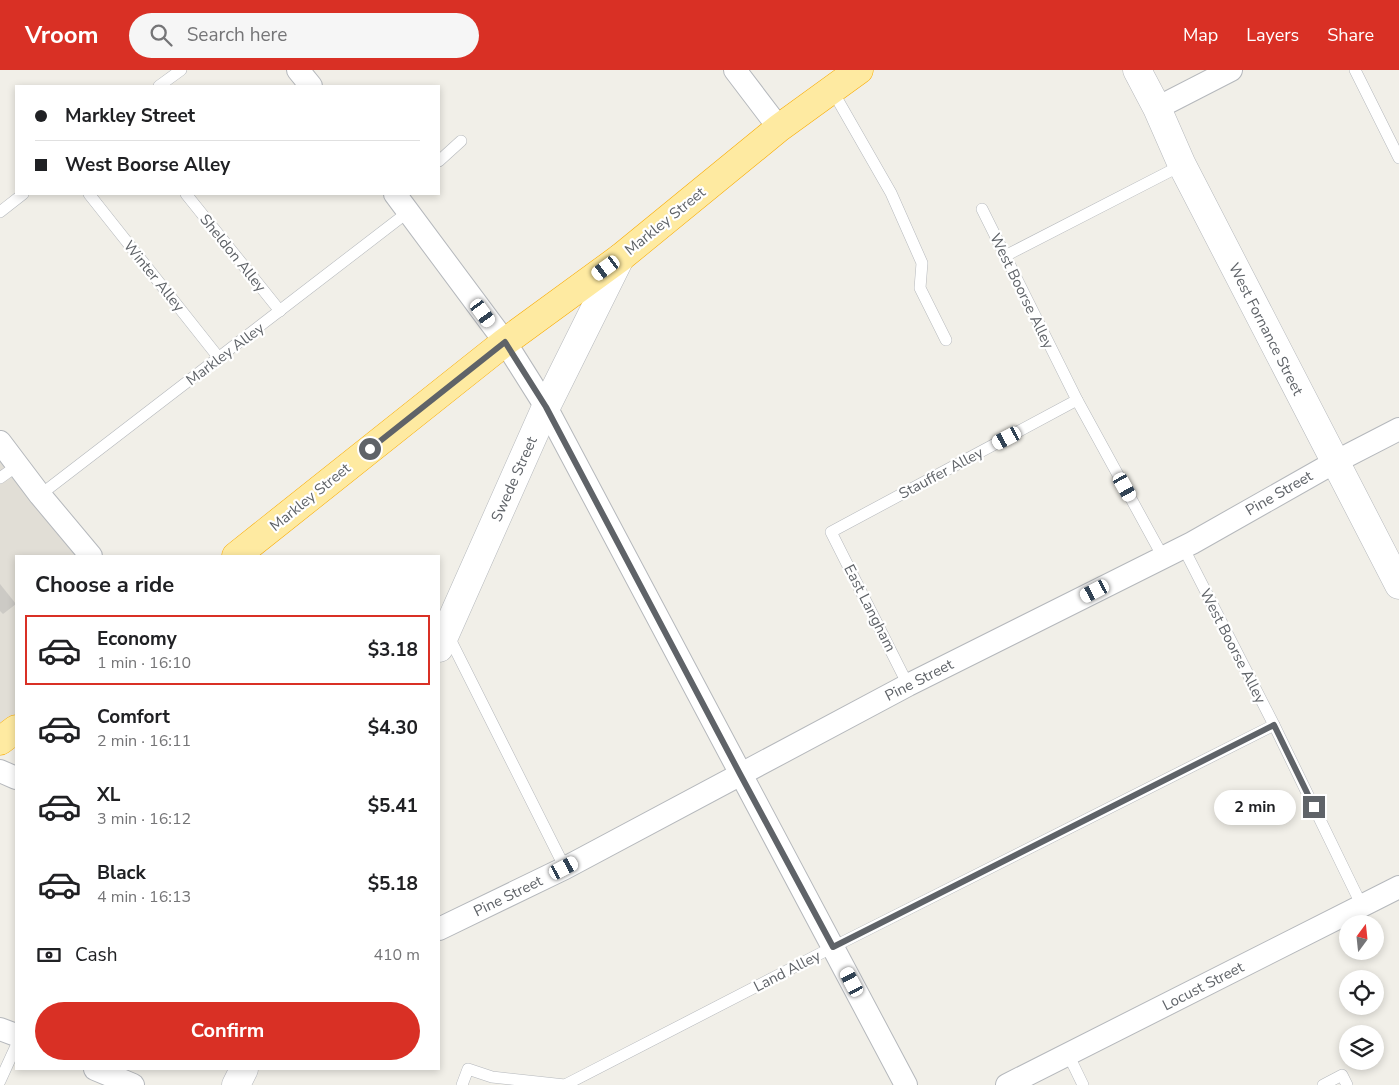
<!DOCTYPE html>
<html lang="en">
<head>
<meta charset="utf-8">
<style>
  :root { --surface:#fff; --page:#f6f6f6; --text:#202124; --muted:#757577; --line:#e0e0e0; --accent:#d93025 }
  body { margin:0; font-family:"Nunito Sans",sans-serif; background:var(--page); color:var(--text); height:100vh; display:flex; flex-direction:column; font-size:19px; white-space:nowrap }
  * { box-sizing:border-box; margin:0 }
  p { font-size:16px; color:var(--muted) }
  .icon { flex:none; width:28px; height:28px; fill:none; stroke:currentColor; stroke-width:2; stroke-linecap:round; stroke-linejoin:round }
  .map { position:relative; flex:1; overflow:hidden }
  .panel { position:absolute; left:15px; top:485px; width:425px; height:515px; display:flex; flex-direction:column; background:var(--surface); border-radius:0px; box-shadow:0 2px 8px #0003 }
  .panel>* { flex:none }
  .hud { position:absolute; left:15px; top:15px; width:425px; height:110px; border-radius:0px; box-shadow:0 2px 8px #0003; display:grid; align-content:center; height:110px; padding:0 20px; background:var(--surface) }
  .needle { width:32px; rotate:15deg }
  .fabs { position:absolute; left:1339px; top:845px; display:grid; gap:10px }
  .fabs a { display:grid; place-items:center; width:45px; height:45px; border-radius:50%; background:var(--surface); box-shadow:0 2px 8px #0003; font-size:25px }
  .end { position:absolute; width:22px; height:22px; margin:-11px; border:6px solid #5f6368; background:#fff; box-shadow:0 0 0 2px #fff }
  .from { border-radius:50% }
  .bubble { position:absolute; height:35px; border-radius:18px; background:var(--surface); box-shadow:0 2px 8px #0003; font-size:16px; font-weight:700; line-height:35px; text-align:center }
  .car { position:absolute; width:15px; height:30px; margin:-15px -8px; border-radius:6px; box-shadow:0 0 4px 1px #0007; background:linear-gradient(#fff 24%,#345 0 40%,#fff 0 76%,#345 0 86%,#fff 0) }
  .hud b { display:flex; align-items:center; gap:18px; height:48px; font-size:19px }
  .hud b+b { border-top:1px solid var(--line) }
  .hud i { width:12px; height:12px; background:var(--text) }
  ul { padding:0; list-style:none }
  li { display:flex; align-items:center; gap:15px; height:70px; margin:0 10px 8px; padding:0 10px; border:2px solid transparent; border-radius:0px }
  li div { flex:1 }
  li b { display:block; font-size:19px }
  li em { font-style:normal; font-weight:700 }
  li.current { border-color:var(--accent) }
  li>.icon { width:45px; height:45px; stroke-width:1.5 }
  h2 { padding:0 20px; font-size:22px; line-height:60px }
  .pay { display:flex; align-items:center; gap:12px; height:55px; padding:0 20px; font-size:19px }
  .pay p { margin-inline-start:auto }
  .cta { display:flex; gap:10px; margin-top:auto; padding:10px 20px }
  .cta a { flex:1; height:58px; border-radius:30px; background:var(--accent); color:#fff; font-size:20px; font-weight:700; line-height:58px; text-align:center }
  header { display:flex; align-items:center; gap:30px; box-sizing:border-box; height:70px; padding:0 25px; background:var(--accent); color:#fff }
  header strong { font-size:24px }
  nav { display:flex; gap:28px; margin-inline-start:auto; font-size:18px }
  .search { width:350px; height:45px; background:var(--page); display:flex; align-items:center; gap:12px; box-sizing:border-box; padding:0 18px; border-radius:28px; color:var(--muted); font-size:19px }
  .map>svg:first-child { display:block }
  .education { fill:#e1ded6 }
  .building { fill:#cccac5 }
  .lines { fill:none; stroke-linecap:round; stroke-linejoin:round }
  .service-casing { stroke:#b5b8bc; stroke-width:12 }
  .minor-casing { stroke:#b5b8bc; stroke-width:24 }
  .tertiary-casing { stroke:#b5b8bc; stroke-width:29 }
  .trunk-casing { stroke:#f9ab00; stroke-width:29 }
  .service { stroke:#fff; stroke-width:11 }
  .minor { stroke:#fff; stroke-width:22 }
  .tertiary { stroke:#fff; stroke-width:28 }
  .trunk { stroke:#feeaa1; stroke-width:28 }
  .route { stroke:#5f6368; stroke-width:6 }
  .labels { text-anchor:middle; dominant-baseline:central; stroke-width:4.5; stroke-linejoin:round; paint-order:stroke }
  .street-label { font-size:15px; fill:#5f6368; stroke:#fff }
</style>
</head>
<body>
<header>
<strong>Vroom</strong>
<div class="search"><svg class="icon" aria-label="search" viewBox="0 0 24 24"><circle cx="10" cy="10" r="6"/><path d="M15 15l6 6"/></svg>Search here</div>
<nav><a>Map</a><a>Layers</a><a>Share</a></nav>
</header>
<div class="map">
<svg width="1399" height="1015" viewBox="0 0 1399 1015">
  <rect width="100%" height="100%" fill="#f1efe8"/>
  <path class="education" d="M0,372L91,486H16V659L0,671Z"/>
  <path class="building" d="M0,514L16,534L3,544L0,541Z"/>
  <g class="lines">
    <g class="service-casing">
      <g id="service">
        <path d="M1355,0L1399,88"/>
        <path d="M159,16L181,0"/>
        <path d="M832,20L891,123L922,193L920,218L946,270"/>
        <path d="M439,91L461,71"/>
        <path d="M89,124L219,288"/>
        <path d="M186,124L280,241"/>
        <path d="M982,139L1077,330L1163,487"/>
        <path d="M0,142L23,124"/>
        <path d="M1005,186L1182,95"/>
        <path d="M0,408L18,395"/>
        <path d="M40,425L408,142"/>
        <path d="M1183,477L1274,655L1362,836"/>
        <path d="M448,565L565,798"/>
        <path d="M908,615L831,462L1077,330"/>
        <path d="M1068,984L1083,1015"/>
        <path d="M0,1011L16,976"/>
        <path d="M462,1015L468,999L492,1007L565,1015L833,877L1274,655"/>
        <path d="M1323,1015L1342,1005L1347,1015"/>
      </g>
    </g>
    <g class="minor-casing">
      <g id="minor">
        <path d="M298,0L311,16"/>
        <path d="M735,0L779,58"/>
        <path d="M1157,38L1231,0"/>
        <path d="M395,124L505,272L546,337L906,1015"/>
        <path d="M0,372L40,425L91,486"/>
        <path d="M0,701L16,708"/>
        <path d="M439,859L565,798L908,615L1192,473L1335,392L1399,359"/>
        <path d="M0,959L16,965"/>
        <path d="M95,999L133,1015"/>
        <path d="M1007,1015L1399,817"/>
      </g>
    </g>
    <g class="tertiary-casing">
      <g id="tertiary">
        <path d="M1137,0L1157,38L1182,95L1399,515"/>
        <path d="M439,578L546,337L620,188"/>
        <path d="M236,1015L244,999"/>
      </g>
    </g>
    <g class="trunk-casing">
      <g id="trunk">
        <path d="M236,486L505,272L620,188L779,58L859,0"/>
        <path d="M0,671L16,659"/>
      </g>
    </g>
    <use href="#service" class="service"/>
    <use href="#minor" class="minor"/>
    <use href="#tertiary" class="tertiary"/>
    <use href="#trunk" class="trunk"/>
  </g>
  <g class="lines">
    <path class="route" d="M370,379L505,272L546,337L740,704L833,877L1274,655L1314,737"/>
  </g>
  <g class="labels">
    <g class="street-label">
      <text transform="translate(665 151) rotate(-39)">Markley Street</text>
      <text transform="translate(233 183) rotate(51)">Sheldon Alley</text>
      <text transform="translate(154 206) rotate(51)">Winter Alley</text>
      <text transform="translate(1022 221) rotate(64)">West Boorse Alley</text>
      <text transform="translate(1266 259) rotate(63)">West Fornance Street</text>
      <text transform="translate(225 284) rotate(-37)">Markley Alley</text>
      <text transform="translate(941 403) rotate(-28)">Stauffer Alley</text>
      <text transform="translate(514 409) rotate(-66)">Swede Street</text>
      <text transform="translate(1279 423) rotate(-30)">Pine Street</text>
      <text transform="translate(310 427) rotate(-39)">Markley Street</text>
      <text transform="translate(870 538) rotate(63)">East Langham</text>
      <text transform="translate(1233 576) rotate(63)">West Boorse Alley</text>
      <text transform="translate(919 610) rotate(-27)">Pine Street</text>
      <text transform="translate(508 826) rotate(-26)">Pine Street</text>
      <text transform="translate(787 901) rotate(-27)">Land Alley</text>
      <text transform="translate(1203 916) rotate(-27)">Locust Street</text>
    </g>
  </g>
</svg>
<div class="fabs">
<a><svg class="needle" viewBox="-14 -14 28 28"><path d="M0-13l5 13h-10z" fill="#e53935"/><path d="M0 13l5-13h-10z" fill="#757577"/></svg></a>
<a><svg class="icon" aria-label="locate" viewBox="0 0 24 24"><circle cx="12" cy="12" r="6"/><path d="M12 2v4M12 18v4M2 12h4M18 12h4"/></svg></a>
<a><svg class="icon" aria-label="layers" viewBox="0 0 24 24"><path d="M12 4l9 5-9 5-9-5zM3 14l9 5 9-5"/></svg></a>
</div>
<i class="end from" style="left:370px;top:379px"></i>
<i class="end" style="left:1314px;top:737px"></i>
<div class="bubble" style="left:1214px;top:720px;width:82px">2 min</div>
<i class="car" style="left:606px;top:198px;rotate:234deg"></i>
<i class="car" style="left:483px;top:243px;rotate:144deg"></i>
<i class="car" style="left:1007px;top:368px;rotate:242deg"></i>
<i class="car" style="left:1125px;top:417px;rotate:151deg"></i>
<i class="car" style="left:1095px;top:521px;rotate:243deg"></i>
<i class="car" style="left:564px;top:798px;rotate:62deg"></i>
<i class="car" style="left:852px;top:912px;rotate:332deg"></i>
<div class="hud">
<b><i class="from"></i>Markley Street</b>
<b><i></i>West Boorse Alley</b>
</div>
<section class="panel">
<h2>Choose a ride</h2>
<ul>
<li class="current"><svg class="icon" aria-label="car" viewBox="0 0 24 24"><path d="M5 17H2v-5l4-1 3-4h7l3 4 3 1v5h-3M9 17h6M6 11h13"/><circle cx="7" cy="17" r="2"/><circle cx="17" cy="17" r="2"/></svg><div><b>Economy</b><p>1 min · 16:10</p></div><em>$3.18</em></li>
<li><svg class="icon" aria-label="car" viewBox="0 0 24 24"><path d="M5 17H2v-5l4-1 3-4h7l3 4 3 1v5h-3M9 17h6M6 11h13"/><circle cx="7" cy="17" r="2"/><circle cx="17" cy="17" r="2"/></svg><div><b>Comfort</b><p>2 min · 16:11</p></div><em>$4.30</em></li>
<li><svg class="icon" aria-label="car" viewBox="0 0 24 24"><path d="M5 17H2v-5l4-1 3-4h7l3 4 3 1v5h-3M9 17h6M6 11h13"/><circle cx="7" cy="17" r="2"/><circle cx="17" cy="17" r="2"/></svg><div><b>XL</b><p>3 min · 16:12</p></div><em>$5.41</em></li>
<li><svg class="icon" aria-label="car" viewBox="0 0 24 24"><path d="M5 17H2v-5l4-1 3-4h7l3 4 3 1v5h-3M9 17h6M6 11h13"/><circle cx="7" cy="17" r="2"/><circle cx="17" cy="17" r="2"/></svg><div><b>Black</b><p>4 min · 16:13</p></div><em>$5.18</em></li>
</ul>
<div class="pay"><svg class="icon" aria-label="cash" viewBox="0 0 24 24"><path d="M3 7h18v10H3z"/><circle cx="12" cy="12" r="2"/></svg>Cash<p>410 m</p></div>
<div class="cta"><a>Confirm</a></div>
</section>
</div>
</body>
</html>
